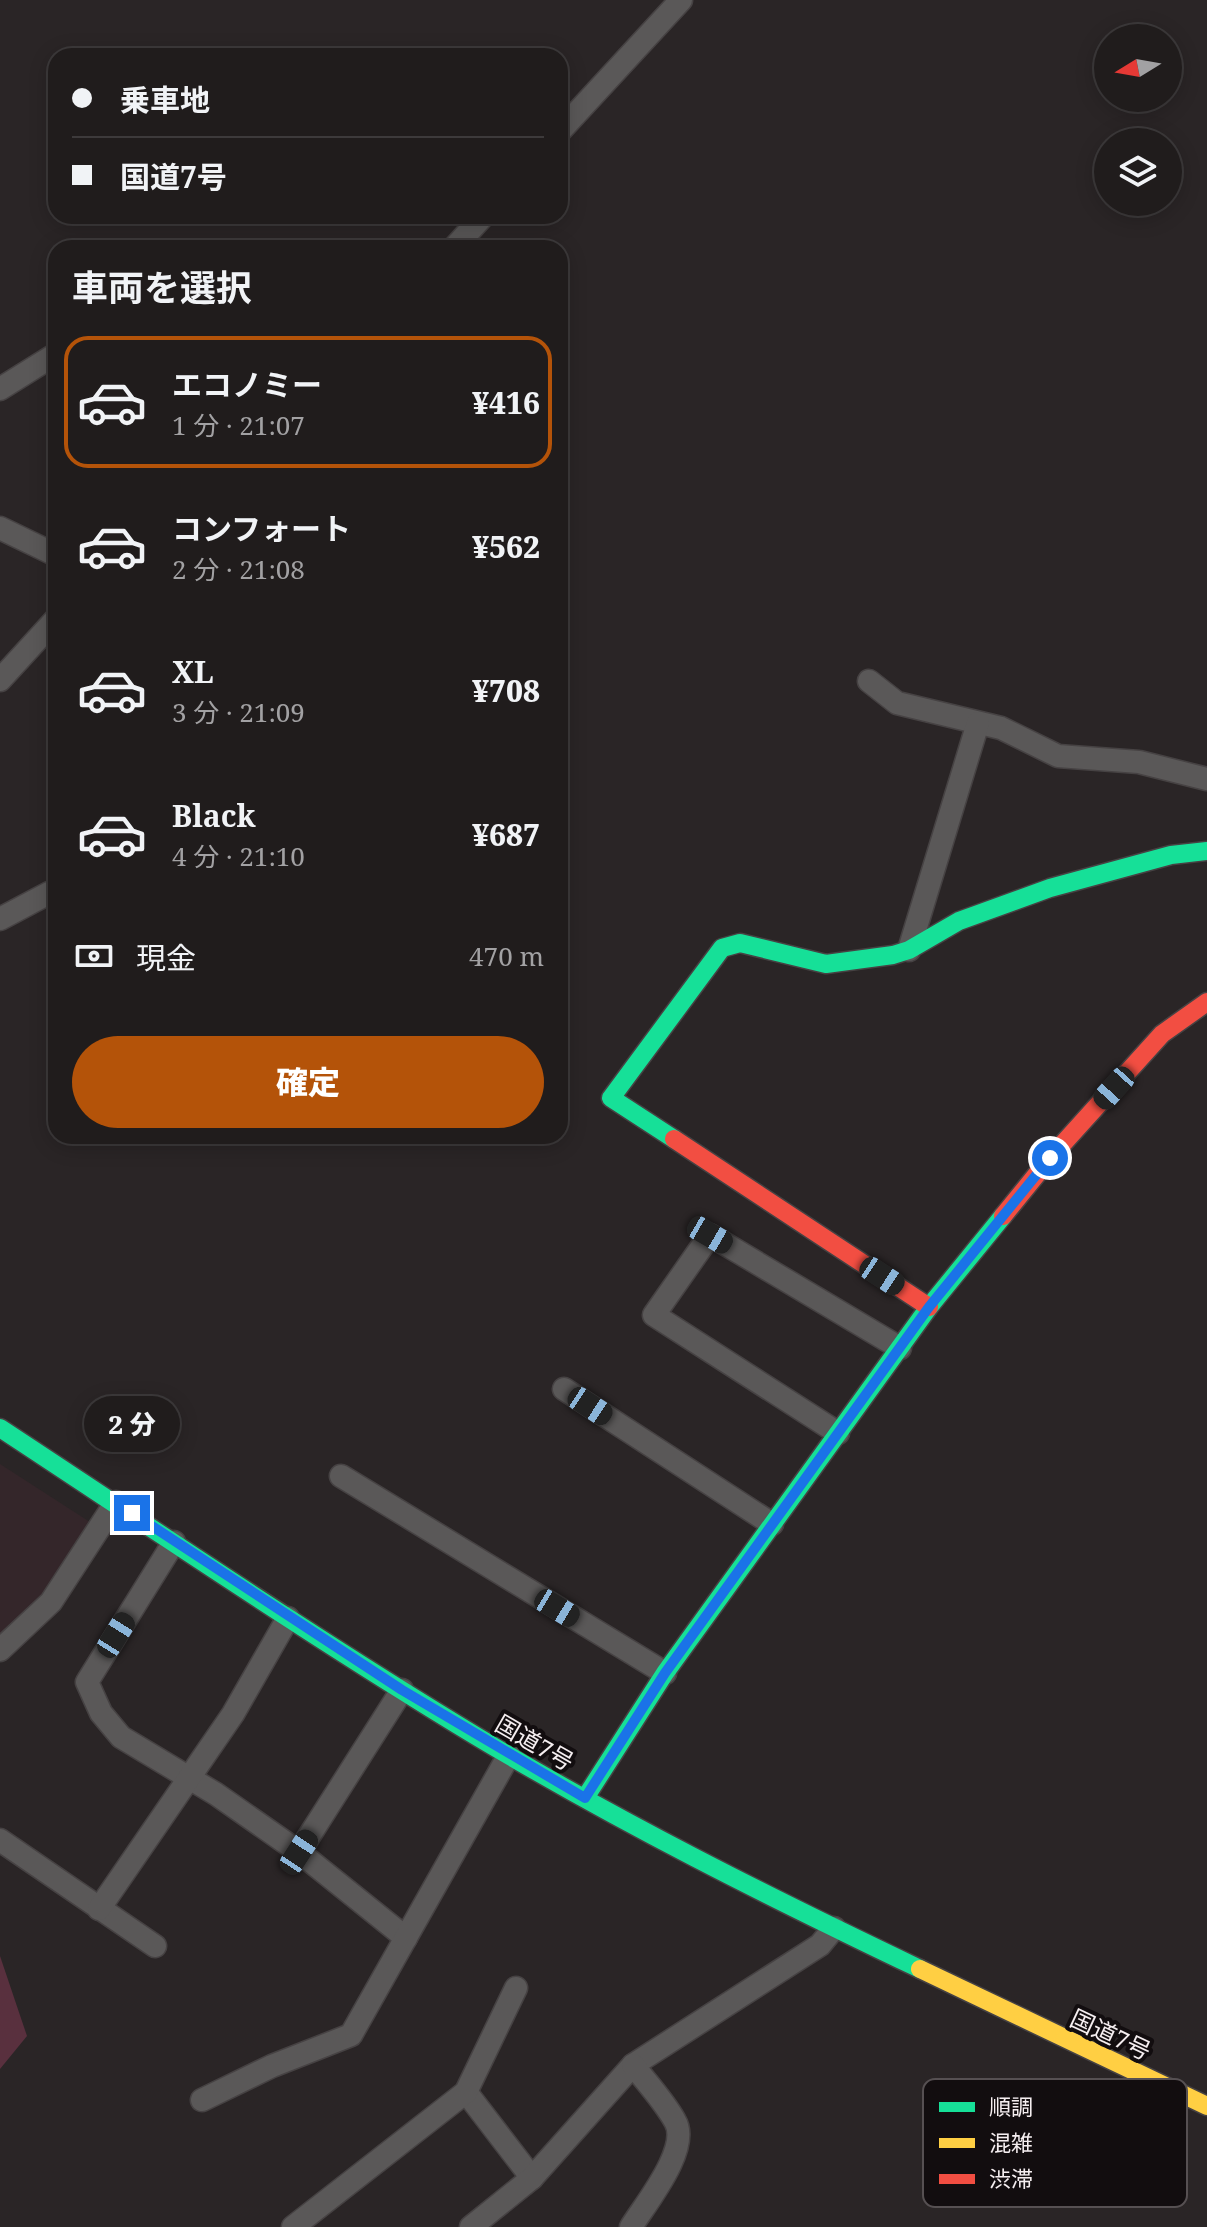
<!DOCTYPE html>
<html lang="ja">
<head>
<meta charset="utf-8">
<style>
  :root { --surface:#201c1c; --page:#282525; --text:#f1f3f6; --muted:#a2a1a3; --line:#3d3a3b; --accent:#b45309 }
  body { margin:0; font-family:"Noto Serif","Noto Sans JP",serif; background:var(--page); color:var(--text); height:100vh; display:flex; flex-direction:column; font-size:30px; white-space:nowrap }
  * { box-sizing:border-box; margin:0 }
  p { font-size:26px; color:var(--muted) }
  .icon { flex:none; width:44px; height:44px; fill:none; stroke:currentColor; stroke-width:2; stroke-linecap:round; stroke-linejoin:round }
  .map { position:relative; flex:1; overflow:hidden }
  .sheet { position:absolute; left:48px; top:240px; width:520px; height:904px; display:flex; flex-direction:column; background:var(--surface); border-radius:24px; box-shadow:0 4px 20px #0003,0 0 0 2px var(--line) }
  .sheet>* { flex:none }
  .guide { position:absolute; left:48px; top:48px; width:520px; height:176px; border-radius:24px; box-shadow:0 4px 20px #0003,0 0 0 2px var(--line); display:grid; align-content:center; height:176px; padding:0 24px; background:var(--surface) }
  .needle { width:52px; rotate:259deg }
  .tools { position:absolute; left:1094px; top:24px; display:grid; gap:16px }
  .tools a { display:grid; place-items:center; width:88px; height:88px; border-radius:50%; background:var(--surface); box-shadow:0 4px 20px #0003,0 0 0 2px var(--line); font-size:40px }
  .end { position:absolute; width:36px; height:36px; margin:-18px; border:10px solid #1a73e8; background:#fff; box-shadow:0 0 0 4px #fff }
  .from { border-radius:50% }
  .bubble { position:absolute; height:56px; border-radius:28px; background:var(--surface); box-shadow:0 4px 20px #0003,0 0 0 2px var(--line); font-size:26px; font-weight:800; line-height:56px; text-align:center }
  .car { position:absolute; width:24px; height:48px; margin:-24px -12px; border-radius:10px; box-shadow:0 0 6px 2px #0007; background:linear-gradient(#222 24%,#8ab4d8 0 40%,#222 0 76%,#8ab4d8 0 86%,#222 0) }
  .guide b { display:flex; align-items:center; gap:28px; height:76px; font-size:30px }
  .guide b+b { border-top:2px solid var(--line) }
  .guide i { width:20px; height:20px; background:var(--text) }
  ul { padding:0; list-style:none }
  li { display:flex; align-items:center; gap:24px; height:132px; margin:0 16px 12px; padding:0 8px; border:4px solid transparent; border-radius:24px }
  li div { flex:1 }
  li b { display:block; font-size:30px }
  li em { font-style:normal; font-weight:800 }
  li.on { border-color:var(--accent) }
  li>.icon { width:72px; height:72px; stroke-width:1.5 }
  h2 { padding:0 24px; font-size:36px; line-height:96px }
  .pay { display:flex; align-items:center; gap:20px; height:88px; padding:0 24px; font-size:30px }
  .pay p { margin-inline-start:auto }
  .cta { display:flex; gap:16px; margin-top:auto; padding:16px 24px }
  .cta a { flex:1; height:92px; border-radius:48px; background:var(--accent); color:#fff; font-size:32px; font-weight:800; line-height:92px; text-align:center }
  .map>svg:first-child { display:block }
  .built { fill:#34262a }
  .green { fill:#59303e }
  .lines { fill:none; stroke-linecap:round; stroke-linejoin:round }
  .street-casing { stroke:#464243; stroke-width:25 }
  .fast-casing { stroke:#464243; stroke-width:21 }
  .slow-casing { stroke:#464243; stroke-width:21 }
  .jam-casing { stroke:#464243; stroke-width:21 }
  .street { stroke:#5a5858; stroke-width:22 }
  .fast { stroke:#16e098; stroke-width:18 }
  .slow { stroke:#ffcf43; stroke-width:18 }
  .jam { stroke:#f24e42; stroke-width:18 }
  .route { stroke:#1a73e8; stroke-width:10 }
  .labels { text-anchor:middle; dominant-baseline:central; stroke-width:8; stroke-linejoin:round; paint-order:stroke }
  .street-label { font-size:24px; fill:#f5eef0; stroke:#120d0f }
  .key { fill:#120d0f; stroke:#565052; stroke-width:2 }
  .key-label { font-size:22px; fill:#f5eef0 }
</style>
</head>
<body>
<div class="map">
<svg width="1207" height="2227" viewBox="0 0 1207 2227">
  <rect width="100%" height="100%" fill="#2a2526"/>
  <path class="built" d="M0,1464L93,1524L49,1591L0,1637Z"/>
  <path class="green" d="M0,1956L27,2036L0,2069Z"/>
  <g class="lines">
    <g class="street-casing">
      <g id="street">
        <path d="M560,131L681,0"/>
        <path d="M454,248L483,216"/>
        <path d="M0,389L56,354"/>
        <path d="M0,528L56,555"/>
        <path d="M0,680L56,619"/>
        <path d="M869,681L897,703L1001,728L1058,756L1139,762L1207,779"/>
        <path d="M0,919L49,893"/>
        <path d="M909,950L978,723"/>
        <path d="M564,1389L772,1524"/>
        <path d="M838,1433L654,1315L710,1235L900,1348"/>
        <path d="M341,1476L665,1673"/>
        <path d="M174,1542L87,1682L101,1713L121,1737L216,1794L299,1852"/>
        <path d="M0,1650L51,1602L116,1502"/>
        <path d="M402,1690L299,1852L406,1938"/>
        <path d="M0,1840L155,1946"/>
        <path d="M99,1909L233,1714L288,1618"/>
        <path d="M466,2092L532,2178"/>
        <path d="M202,2100L272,2066L351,2035L509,1755"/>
        <path d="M293,2227L466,2092L516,1988"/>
        <path d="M471,2227L532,2178L633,2065L820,1945L834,1928"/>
        <path d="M631,2227C646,2203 691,2148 675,2121C664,2101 647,2083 633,2065"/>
      </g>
    </g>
    <g class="fast-casing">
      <g id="fast">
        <path d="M674,1139L611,1098L722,948L740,943L826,964L893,955L909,950L959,921L1050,888L1171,855L1207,851"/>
        <path d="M0,1428C158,1532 314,1638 476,1736C619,1822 769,1897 920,1969"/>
        <path d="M585,1798L665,1673L929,1307L1003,1216"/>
      </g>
    </g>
    <g class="slow-casing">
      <path id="slow" d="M920,1969L1207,2106"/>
    </g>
    <g class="jam-casing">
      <g id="jam">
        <path d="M674,1139L929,1307"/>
        <path d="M1003,1216L1050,1158L1162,1034L1207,1002"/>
      </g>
    </g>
    <use href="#street" class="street"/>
    <use href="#fast" class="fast"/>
    <use href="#slow" class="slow"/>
    <use href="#jam" class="jam"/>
  </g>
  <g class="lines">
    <path class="route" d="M132,1513L402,1690L585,1798L665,1673L929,1307L1050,1158"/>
  </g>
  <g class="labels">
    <g class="street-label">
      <text transform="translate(535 1742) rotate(30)">国道7号</text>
      <text transform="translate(1111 2034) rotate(25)">国道7号</text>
    </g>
  </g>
  <rect x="923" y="2079" width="264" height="128" rx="12" class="key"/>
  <rect x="939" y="2102" width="36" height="10" fill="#16e098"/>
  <rect x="939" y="2138" width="36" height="10" fill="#ffcf43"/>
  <rect x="939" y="2174" width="36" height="10" fill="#f24e42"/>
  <g class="key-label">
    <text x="989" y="2115">順調</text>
    <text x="989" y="2151">混雑</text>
    <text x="989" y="2187">渋滞</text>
  </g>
</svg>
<div class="tools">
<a><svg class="needle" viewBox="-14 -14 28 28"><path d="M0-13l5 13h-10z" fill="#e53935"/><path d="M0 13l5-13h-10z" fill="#a2a1a3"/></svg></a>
<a><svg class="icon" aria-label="layers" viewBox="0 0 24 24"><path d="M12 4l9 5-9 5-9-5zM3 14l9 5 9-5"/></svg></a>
</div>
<i class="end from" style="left:1050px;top:1158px"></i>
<i class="end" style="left:132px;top:1513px"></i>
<div class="bubble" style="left:84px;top:1396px;width:96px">2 分</div>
<i class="car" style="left:1114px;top:1088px;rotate:222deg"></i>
<i class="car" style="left:710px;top:1235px;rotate:120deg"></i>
<i class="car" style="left:882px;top:1276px;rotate:123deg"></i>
<i class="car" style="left:590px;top:1406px;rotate:123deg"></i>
<i class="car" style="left:557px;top:1608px;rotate:121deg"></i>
<i class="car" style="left:116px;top:1635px;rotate:32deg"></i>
<i class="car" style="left:299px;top:1852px;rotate:33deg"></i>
<div class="guide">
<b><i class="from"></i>乗車地</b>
<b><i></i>国道7号</b>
</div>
<section class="sheet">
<h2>車両を選択</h2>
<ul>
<li class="on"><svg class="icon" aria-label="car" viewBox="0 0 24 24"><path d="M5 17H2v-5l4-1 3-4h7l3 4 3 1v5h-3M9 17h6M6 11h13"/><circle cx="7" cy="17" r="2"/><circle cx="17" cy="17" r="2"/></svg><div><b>エコノミー</b><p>1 分 · 21:07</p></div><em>¥416</em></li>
<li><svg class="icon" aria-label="car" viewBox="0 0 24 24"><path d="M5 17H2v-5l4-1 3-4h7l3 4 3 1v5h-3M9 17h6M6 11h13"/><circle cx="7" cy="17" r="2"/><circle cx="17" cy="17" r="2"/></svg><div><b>コンフォート</b><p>2 分 · 21:08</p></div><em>¥562</em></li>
<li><svg class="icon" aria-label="car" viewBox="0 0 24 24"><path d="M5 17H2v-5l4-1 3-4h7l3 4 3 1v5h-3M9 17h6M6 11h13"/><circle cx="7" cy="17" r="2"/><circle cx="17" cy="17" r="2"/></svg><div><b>XL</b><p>3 分 · 21:09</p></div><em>¥708</em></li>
<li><svg class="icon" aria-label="car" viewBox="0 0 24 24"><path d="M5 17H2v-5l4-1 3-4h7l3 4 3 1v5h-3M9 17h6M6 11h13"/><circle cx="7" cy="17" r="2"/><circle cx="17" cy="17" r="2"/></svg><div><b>Black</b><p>4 分 · 21:10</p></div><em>¥687</em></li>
</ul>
<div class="pay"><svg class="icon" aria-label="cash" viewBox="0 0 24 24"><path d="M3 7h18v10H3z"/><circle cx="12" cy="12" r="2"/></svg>現金<p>470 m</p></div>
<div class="cta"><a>確定</a></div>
</section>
</div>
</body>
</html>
